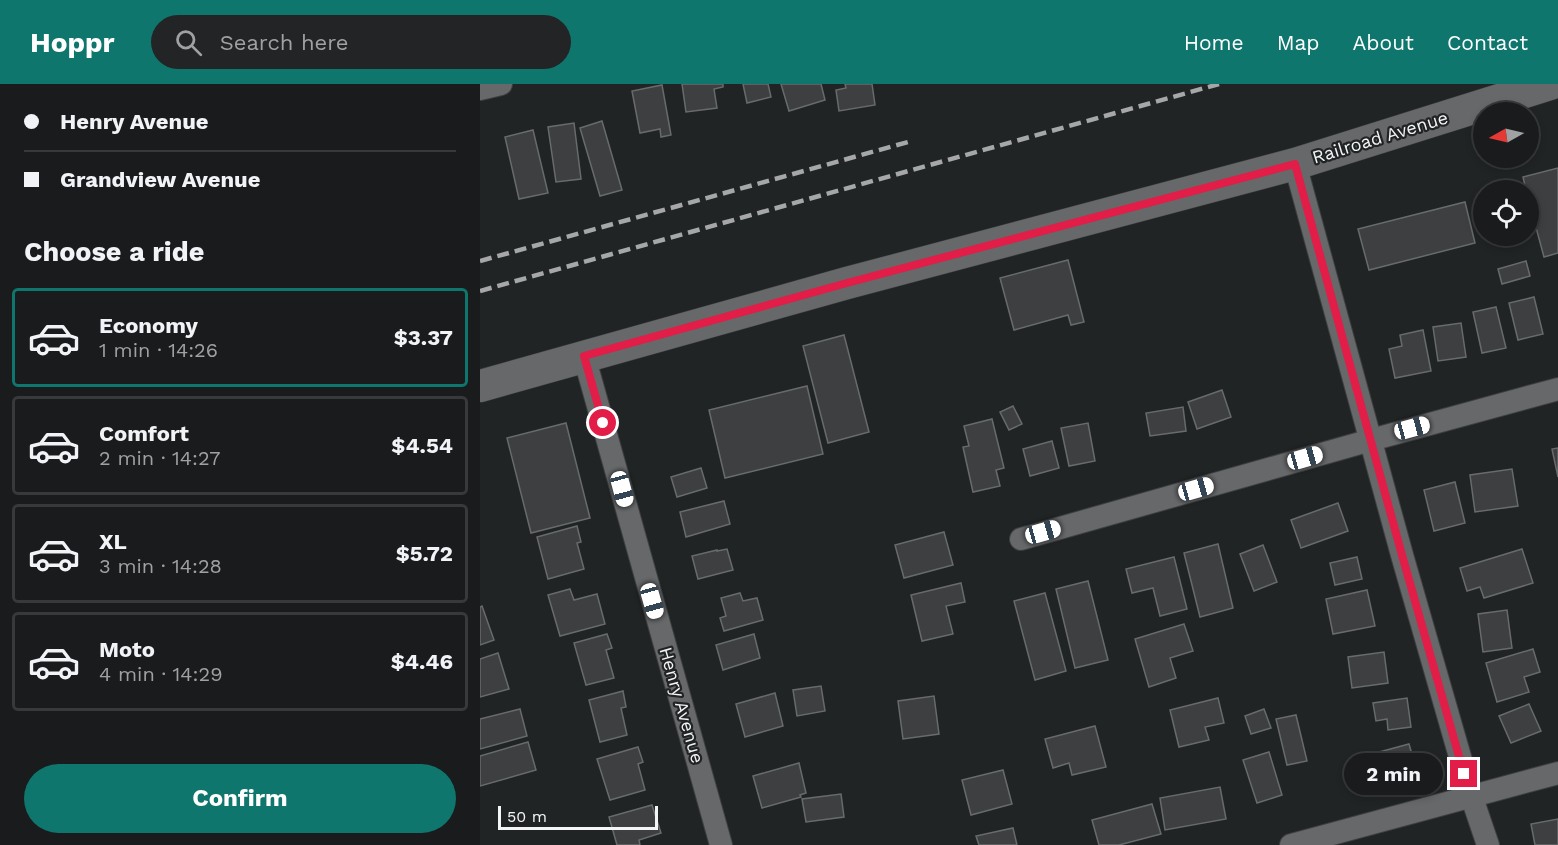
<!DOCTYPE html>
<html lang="en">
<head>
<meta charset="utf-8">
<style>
  :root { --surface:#191b1c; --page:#222425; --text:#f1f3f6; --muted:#9fa1a3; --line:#37393b; --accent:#0f766e }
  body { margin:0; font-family:"Work Sans",sans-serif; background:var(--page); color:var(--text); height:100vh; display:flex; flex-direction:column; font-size:22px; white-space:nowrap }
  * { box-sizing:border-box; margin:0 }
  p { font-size:20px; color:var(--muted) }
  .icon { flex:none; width:33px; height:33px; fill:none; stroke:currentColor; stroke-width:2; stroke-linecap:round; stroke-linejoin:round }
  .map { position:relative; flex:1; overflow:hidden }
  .panel { display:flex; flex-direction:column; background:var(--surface); width:480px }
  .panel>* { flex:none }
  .guide { display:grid; align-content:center; height:132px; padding:0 24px; background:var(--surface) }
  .needle { width:39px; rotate:262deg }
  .fabs { position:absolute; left:993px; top:18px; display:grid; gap:12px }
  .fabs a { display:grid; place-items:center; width:66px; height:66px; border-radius:50%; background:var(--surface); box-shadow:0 3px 9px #0003,0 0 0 2px var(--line); font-size:30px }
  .scale { position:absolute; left:18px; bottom:15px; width:160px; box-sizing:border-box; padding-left:6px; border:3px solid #f4f5f6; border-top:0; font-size:16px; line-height:21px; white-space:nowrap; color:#f4f5f6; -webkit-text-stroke:4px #212425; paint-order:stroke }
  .end { position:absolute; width:27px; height:27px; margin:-14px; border:8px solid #e11d48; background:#fff; box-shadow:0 0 0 3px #fff }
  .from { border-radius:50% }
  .bubble { position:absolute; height:42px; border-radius:21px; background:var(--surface); box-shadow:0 3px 9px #0003,0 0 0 2px var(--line); font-size:20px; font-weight:700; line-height:42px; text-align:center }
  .car { position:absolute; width:18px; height:36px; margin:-18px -9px; border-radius:8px; box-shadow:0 0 4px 2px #0007; background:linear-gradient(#fff 24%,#345 0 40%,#fff 0 76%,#345 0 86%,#fff 0) }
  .guide b { display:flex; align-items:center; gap:21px; height:57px; font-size:22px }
  .guide b+b { border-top:2px solid var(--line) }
  .guide i { width:15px; height:15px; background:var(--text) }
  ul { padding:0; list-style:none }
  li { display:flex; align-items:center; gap:18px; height:99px; margin:0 12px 9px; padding:0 12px; border:3px solid var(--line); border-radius:6px }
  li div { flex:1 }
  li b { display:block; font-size:22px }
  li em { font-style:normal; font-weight:700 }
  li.selected { border-color:var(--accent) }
  li>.icon { width:54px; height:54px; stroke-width:1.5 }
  h2 { padding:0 24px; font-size:27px; line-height:72px }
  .cta { display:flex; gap:12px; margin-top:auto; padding:12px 24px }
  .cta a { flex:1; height:69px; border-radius:36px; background:var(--accent); color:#fff; font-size:24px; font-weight:700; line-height:69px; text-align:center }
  header { display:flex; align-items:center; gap:36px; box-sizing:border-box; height:84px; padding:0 30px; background:var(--accent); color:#fff }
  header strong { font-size:28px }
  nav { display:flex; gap:33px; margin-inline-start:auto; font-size:21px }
  .search { width:420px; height:54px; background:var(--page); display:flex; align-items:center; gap:15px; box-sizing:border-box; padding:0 21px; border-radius:33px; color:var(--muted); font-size:22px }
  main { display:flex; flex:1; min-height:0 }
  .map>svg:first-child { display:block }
  .building { fill:#3d3f41; stroke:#686b6c; stroke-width:1.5 }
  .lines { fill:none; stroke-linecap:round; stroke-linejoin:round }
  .minor-casing { stroke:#3e4041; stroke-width:24 }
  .secondary-casing { stroke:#3e4041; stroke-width:33 }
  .minor { stroke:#66686a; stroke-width:22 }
  .secondary { stroke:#66686a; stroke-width:32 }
  .rail { stroke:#a5a7a8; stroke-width:4.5; stroke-dasharray:12 6; stroke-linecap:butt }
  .route { stroke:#e11d48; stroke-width:8 }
  .labels { text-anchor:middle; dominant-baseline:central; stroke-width:4.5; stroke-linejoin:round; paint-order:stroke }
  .street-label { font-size:18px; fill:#f4f5f6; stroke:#212425 }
</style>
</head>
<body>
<header>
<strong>Hoppr</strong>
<div class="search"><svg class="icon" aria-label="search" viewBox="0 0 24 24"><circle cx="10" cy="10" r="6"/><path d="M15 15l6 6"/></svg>Search here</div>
<nav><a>Home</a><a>Map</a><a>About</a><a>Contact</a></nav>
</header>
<main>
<section class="panel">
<div class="guide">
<b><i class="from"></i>Henry Avenue</b>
<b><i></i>Grandview Avenue</b>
</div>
<h2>Choose a ride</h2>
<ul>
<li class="selected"><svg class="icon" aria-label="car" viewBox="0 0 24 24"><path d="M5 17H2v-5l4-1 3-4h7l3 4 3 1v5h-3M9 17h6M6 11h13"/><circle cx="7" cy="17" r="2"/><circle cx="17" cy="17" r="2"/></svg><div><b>Economy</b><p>1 min · 14:26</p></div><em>$3.37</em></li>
<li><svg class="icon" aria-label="car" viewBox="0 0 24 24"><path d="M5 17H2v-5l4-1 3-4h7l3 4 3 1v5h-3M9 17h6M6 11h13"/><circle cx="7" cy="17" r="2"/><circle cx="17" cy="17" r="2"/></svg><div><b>Comfort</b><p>2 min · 14:27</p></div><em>$4.54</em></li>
<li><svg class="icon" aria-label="car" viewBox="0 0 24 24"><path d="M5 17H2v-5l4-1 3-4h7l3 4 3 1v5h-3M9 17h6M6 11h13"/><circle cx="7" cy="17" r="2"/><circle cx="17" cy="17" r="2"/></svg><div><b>XL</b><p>3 min · 14:28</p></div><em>$5.72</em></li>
<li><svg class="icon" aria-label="car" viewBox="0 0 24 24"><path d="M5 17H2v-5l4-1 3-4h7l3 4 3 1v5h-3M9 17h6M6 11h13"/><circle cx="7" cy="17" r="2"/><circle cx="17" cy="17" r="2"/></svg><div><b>Moto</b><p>4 min · 14:29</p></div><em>$4.46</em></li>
</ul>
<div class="cta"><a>Confirm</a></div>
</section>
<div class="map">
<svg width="1078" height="761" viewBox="0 0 1078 761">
  <rect width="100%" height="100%" fill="#212425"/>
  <g class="building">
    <path d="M202,0H243V3L234,5L237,24L206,28Z"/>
    <path d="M263,0H288L291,13L267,19Z"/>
    <path d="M301,0H341L345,16L309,27Z"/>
    <path d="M365,0H392L395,21L359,27L356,6L366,4Z"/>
    <path d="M182,1L191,51L181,53L180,45L160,49L152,7Z"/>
    <path d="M122,37L142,106L120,112L100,44Z"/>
    <path d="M94,39L101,95L76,98L68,43Z"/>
    <path d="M53,46L68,109L39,115L25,53Z"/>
    <path d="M1078,84V169L1064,173L1048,114V106H1046L1043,93Z"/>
    <path d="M985,118L995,159L889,186L878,145Z"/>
    <path d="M588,176L604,238L591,241L588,231L534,246L520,194Z"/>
    <path d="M1046,177L1050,192L1022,200L1018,185Z"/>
    <path d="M1054,213L1063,250L1038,256L1029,219Z"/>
    <path d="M1016,223L1026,264L1002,269L993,228Z"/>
    <path d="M981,239L986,273L958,277L953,243Z"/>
    <path d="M943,246L951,287L915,294L909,265L922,262L920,251Z"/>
    <path d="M364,251L389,348L348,359L323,262Z"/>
    <path d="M327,302L343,370L245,394L229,326Z"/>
    <path d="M742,306L751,333L717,345L708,318Z"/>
    <path d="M533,322L542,340L529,346L520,328Z"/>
    <path d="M703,323L706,347L670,352L666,329Z"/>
    <path d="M512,335L524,384L516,386L520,402L493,408L483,363L489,362L484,342Z"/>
    <path d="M86,339L110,434L51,449L27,354Z"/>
    <path d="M608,339L615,377L589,382L581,344Z"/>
    <path d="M572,357L579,384L550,392L543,365Z"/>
    <path d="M1078,364V393L1072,365Z"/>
    <path d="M221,384L227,404L197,413L191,393Z"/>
    <path d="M1032,385L1038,422L995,428L990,391Z"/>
    <path d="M975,398L985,439L954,447L944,406Z"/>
    <path d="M244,417L250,440L206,453L200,428Z"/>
    <path d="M858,419L868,447L821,464L811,436Z"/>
    <path d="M97,442L101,458L97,459L104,485L68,495L57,453Z"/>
    <path d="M464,448L473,481L424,494L415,461Z"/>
    <path d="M738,460L753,524L720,533L704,469Z"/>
    <path d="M783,461L797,498L774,507L760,470Z"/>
    <path d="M247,465L253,486L218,495L212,472L237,466V467Z"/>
    <path d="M1042,465L1053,499L1004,514L1000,503L987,507L980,484Z"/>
    <path d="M694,473L707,525L680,532L673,504L652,509L646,485Z"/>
    <path d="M877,473L882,495L855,501L850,479Z"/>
    <path d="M608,497L628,576L595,584L576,505Z"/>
    <path d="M481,499L485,518L466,522L473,550L442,557L431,511Z"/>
    <path d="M90,505L94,516L117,510L125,540L80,552L68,511Z"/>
    <path d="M887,506L895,542L853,550L846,515Z"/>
    <path d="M260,509L263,517L277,514L283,536L244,547L240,534L246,532L241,514Z"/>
    <path d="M565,509L586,587L555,596L534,517Z"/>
    <path d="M2,522L14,556L0,561V523Z"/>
    <path d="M1027,526L1032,564L1003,568L998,530Z"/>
    <path d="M704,540L713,567L690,574L696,594L669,603L655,555Z"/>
    <path d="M127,550L132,564L126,566L134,594L106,601L94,559Z"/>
    <path d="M274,550L280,574L243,586L236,561Z"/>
    <path d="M1053,565L1060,588L1044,593L1049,608L1017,618L1006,579Z"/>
    <path d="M904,568L908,599L872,604L868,573Z"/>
    <path d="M18,569L29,605L0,613V575Z"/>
    <path d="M341,602L345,627L317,632L313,606Z"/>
    <path d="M143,607L146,623L141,624L147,651L120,658L109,616Z"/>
    <path d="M295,609L303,642L265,653L256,620Z"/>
    <path d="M454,612L459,650L423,655L418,617Z"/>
    <path d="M738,614L744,639L725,643L729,656L699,663L690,626Z"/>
    <path d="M927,614L931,643L908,646L907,635L896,637L893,619Z"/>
    <path d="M1049,620L1061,647L1031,659L1019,632Z"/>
    <path d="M40,625L47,652L0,665V635Z"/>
    <path d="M784,625L791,644L771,650L765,632Z"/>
    <path d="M816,631L827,677L807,681L796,635Z"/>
    <path d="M615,642L626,683L592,691L589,679L573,684L565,655Z"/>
    <path d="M48,658L56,686L0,702V672Z"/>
    <path d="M929,660L937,688L896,700L888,671Z"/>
    <path d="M158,663L163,678L158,680L165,706L130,716L117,675Z"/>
    <path d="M789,668L802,711L777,719L763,676Z"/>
    <path d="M319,679L326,709L320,711L321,713L282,724L273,692Z"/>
    <path d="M523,686L532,720L491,731L482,696Z"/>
    <path d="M740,703L746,735L685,746L680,714Z"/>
    <path d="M361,710L364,733L326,738L322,715Z"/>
    <path d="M672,720L681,750L639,761H619L612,736Z"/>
    <path d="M172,721L181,749L159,756L160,761H137L129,733Z"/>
    <path d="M1078,735V761H1055L1051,740Z"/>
    <path d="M533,744L537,761H499L496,752Z"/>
  </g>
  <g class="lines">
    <g class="minor-casing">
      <g id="minor">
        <path d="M0,5L21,0"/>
        <path d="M815,80L922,471L991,711L1008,761"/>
        <path d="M104,272L241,761"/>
        <path d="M541,455L891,356L1078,305"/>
        <path d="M811,761L1078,689"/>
      </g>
    </g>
    <g class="secondary-casing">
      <path id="secondary" d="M0,302L367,199L815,80L1070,0"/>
    </g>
    <use href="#minor" class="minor"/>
    <use href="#secondary" class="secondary"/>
    <g class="rail">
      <path d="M0,177L428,58"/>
      <path d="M0,207L739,0"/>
    </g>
  </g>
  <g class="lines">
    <path class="route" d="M123,339L104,272L367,199L815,80L922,471L984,690"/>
  </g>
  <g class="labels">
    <g class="street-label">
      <text transform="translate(900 53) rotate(-17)">Railroad Avenue</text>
      <text transform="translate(202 621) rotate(74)">Henry Avenue</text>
    </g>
  </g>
</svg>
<div class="fabs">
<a><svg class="needle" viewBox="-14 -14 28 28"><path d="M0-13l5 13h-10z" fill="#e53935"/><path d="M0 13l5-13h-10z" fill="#9fa1a3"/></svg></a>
<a><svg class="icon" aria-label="locate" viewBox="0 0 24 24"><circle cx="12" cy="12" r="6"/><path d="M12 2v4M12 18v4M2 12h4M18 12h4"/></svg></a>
</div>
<div class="scale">50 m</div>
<i class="end from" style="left:123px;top:339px"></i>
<i class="end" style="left:984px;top:690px"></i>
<div class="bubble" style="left:864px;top:669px;width:99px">2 min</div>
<i class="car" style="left:932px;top:344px;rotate:75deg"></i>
<i class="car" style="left:825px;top:374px;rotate:74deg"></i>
<i class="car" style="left:142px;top:405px;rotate:165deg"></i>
<i class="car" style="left:716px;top:405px;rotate:74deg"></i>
<i class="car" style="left:563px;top:448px;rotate:74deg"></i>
<i class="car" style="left:172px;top:517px;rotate:164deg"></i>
</div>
</main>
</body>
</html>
